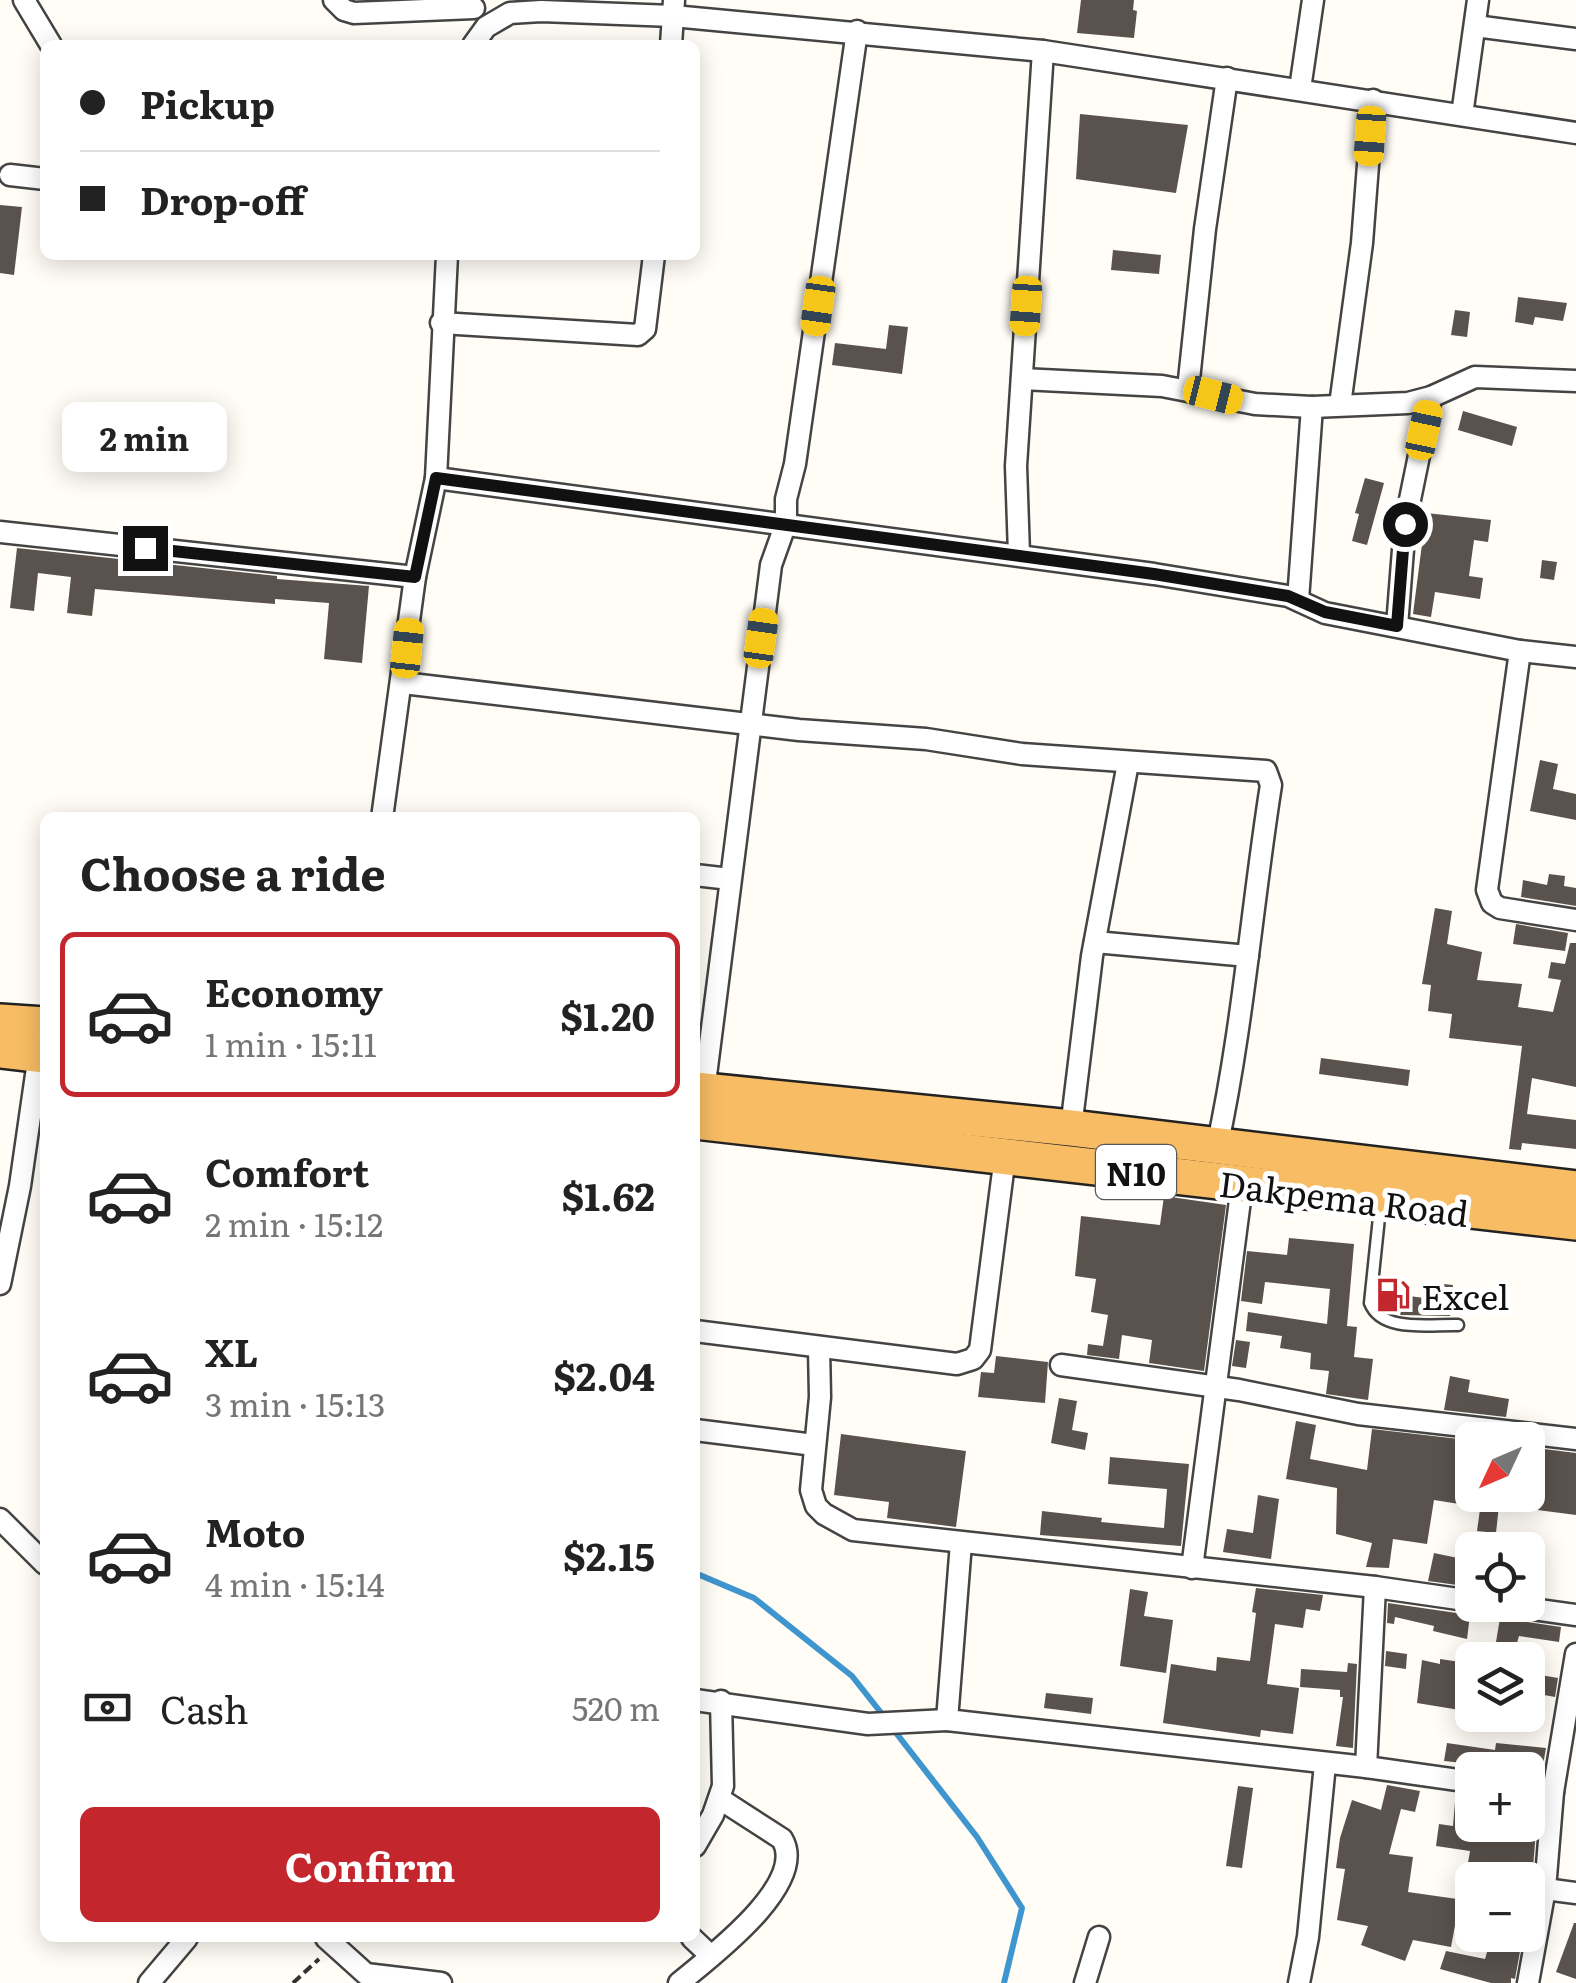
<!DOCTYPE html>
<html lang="en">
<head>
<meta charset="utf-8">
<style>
  :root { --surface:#fff; --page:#f2f2f2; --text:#222; --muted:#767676; --line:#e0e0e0; --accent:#c4262e }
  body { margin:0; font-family:Literata,serif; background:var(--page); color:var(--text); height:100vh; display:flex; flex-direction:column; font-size:38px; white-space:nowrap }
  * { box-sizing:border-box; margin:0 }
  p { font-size:32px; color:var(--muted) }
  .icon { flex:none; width:55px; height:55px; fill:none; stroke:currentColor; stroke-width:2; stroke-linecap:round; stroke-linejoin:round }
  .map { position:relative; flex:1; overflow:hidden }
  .sheet { position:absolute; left:40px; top:812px; width:660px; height:1130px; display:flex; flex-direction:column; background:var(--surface); border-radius:15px; box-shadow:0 5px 25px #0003 }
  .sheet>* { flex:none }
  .guide { position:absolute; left:40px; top:40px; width:660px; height:220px; border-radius:15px; box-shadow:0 5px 25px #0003; display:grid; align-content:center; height:220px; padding:0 40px; background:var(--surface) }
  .needle { width:65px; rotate:226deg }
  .controls { position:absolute; left:1455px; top:1422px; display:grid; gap:20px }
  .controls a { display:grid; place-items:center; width:90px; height:90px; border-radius:15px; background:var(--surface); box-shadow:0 5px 25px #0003; font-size:50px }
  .end { position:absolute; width:45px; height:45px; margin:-22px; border:12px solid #111; background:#fff; box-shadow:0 0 0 5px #fff }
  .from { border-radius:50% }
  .bubble { position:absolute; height:70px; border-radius:15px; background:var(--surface); box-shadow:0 5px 25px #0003; font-size:32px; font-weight:700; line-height:70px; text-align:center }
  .car { position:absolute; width:30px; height:60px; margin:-30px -15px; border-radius:12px; box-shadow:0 0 8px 2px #0007; background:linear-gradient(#f5c518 24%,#345 0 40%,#f5c518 0 76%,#345 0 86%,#f5c518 0) }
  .guide b { display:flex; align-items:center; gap:35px; height:95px; font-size:38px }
  .guide b+b { border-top:2px solid var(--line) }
  .guide i { width:25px; height:25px; background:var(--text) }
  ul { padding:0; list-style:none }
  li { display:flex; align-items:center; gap:30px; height:165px; margin:0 20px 15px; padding:0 20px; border:5px solid transparent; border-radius:15px }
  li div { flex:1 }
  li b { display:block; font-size:38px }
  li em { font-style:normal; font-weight:700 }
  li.selected { border-color:var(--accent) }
  li>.icon { width:90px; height:90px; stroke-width:1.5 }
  h2 { padding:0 40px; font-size:45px; line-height:120px }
  .pay { display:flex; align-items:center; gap:25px; height:110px; padding:0 40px; font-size:38px }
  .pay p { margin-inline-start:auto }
  .button { display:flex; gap:20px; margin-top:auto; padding:20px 40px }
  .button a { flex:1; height:115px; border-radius:15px; background:var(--accent); color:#fff; font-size:40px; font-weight:700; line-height:115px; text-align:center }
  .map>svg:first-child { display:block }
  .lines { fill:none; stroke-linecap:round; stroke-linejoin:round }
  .stream { stroke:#3f96cf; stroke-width:6 }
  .building { fill:#5a524d }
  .service-casing { stroke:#444; stroke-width:15 }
  .minor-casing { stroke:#444; stroke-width:25 }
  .trunk-casing { stroke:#222; stroke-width:40 }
  .path { stroke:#333; stroke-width:4; stroke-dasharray:10 5; stroke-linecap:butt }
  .service { stroke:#fff; stroke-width:10 }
  .minor { stroke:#fff; stroke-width:20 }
  .trunk { stroke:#f7bc64; stroke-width:35 }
  .route { stroke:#111; stroke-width:12 }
  .labels { text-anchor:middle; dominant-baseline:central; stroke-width:10; stroke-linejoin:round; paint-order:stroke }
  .shield { fill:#fff; stroke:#585858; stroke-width:2.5 }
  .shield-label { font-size:32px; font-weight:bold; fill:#111 }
  .street-label { font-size:35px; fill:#111; stroke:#fff }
  .poi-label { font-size:35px; fill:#111; stroke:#fff; text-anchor:start }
</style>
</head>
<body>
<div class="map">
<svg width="1576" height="1983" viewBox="0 0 1576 1983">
  <rect width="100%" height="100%" fill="#fffdf5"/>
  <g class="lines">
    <g class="stream">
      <path d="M695,1573L754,1598L852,1676L886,1719"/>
      <path d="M893,1729L977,1837L1022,1908L1004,1983"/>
    </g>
  </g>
  <g class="building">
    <path d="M1081,0H1134L1133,10L1137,11L1134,38L1077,33Z"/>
    <path d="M1080,114L1188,125L1176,193L1076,179Z"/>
    <path d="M0,205L22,207L14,275L0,273Z"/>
    <path d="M1113,250L1161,255L1159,274L1111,270Z"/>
    <path d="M1518,297L1567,303L1563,321L1535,317L1533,325L1515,322Z"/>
    <path d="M1455,310L1470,312L1467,337L1451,335Z"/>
    <path d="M889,325L908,327L902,374L832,365L835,343L886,349Z"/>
    <path d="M1463,411L1517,427L1512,446L1458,430Z"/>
    <path d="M1365,478L1384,483L1367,545L1352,541L1359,514L1355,513Z"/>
    <path d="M1426,513L1491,520L1488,542L1474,540L1469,576L1483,578L1480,599L1435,592L1431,617L1413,614Z"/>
    <path d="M17,548L277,576V579L369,586L362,663L324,659L329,603L275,599V604L95,589L92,616L67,613L71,577L38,573L34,611L10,608Z"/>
    <path d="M1542,560L1557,562L1554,580L1540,578Z"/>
    <path d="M1540,760L1558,764L1553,789L1576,794V820L1530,811Z"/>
    <path d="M1549,874L1565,876L1564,886L1576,888V906L1521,897L1523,880L1547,885Z"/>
    <path d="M1435,908L1452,911L1447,944L1482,952L1477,980L1522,984L1518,1007L1553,1012L1561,980L1548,978L1551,962L1565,964L1570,943H1576V1087L1532,1078L1527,1114L1576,1120V1149L1522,1143L1521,1150L1509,1149L1522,1046L1449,1038L1452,1014L1428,1011L1431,985L1422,984Z"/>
    <path d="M1516,924L1568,933L1565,951L1513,944Z"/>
    <path d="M1321,1058L1410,1070L1408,1086L1319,1074Z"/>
    <path d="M1164,1196L1226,1205L1204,1371L1149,1363L1152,1340L1122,1335L1119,1359L1087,1355L1088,1344L1103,1346L1108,1315L1091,1312L1096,1279L1075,1276L1081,1216L1160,1225Z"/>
    <path d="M1289,1238L1354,1244L1347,1326L1357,1327L1354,1357L1373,1359L1368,1400L1326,1394L1329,1371L1310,1369L1311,1353L1280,1348L1282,1336L1246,1331L1248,1312L1327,1324L1330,1289L1265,1282L1262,1304L1241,1301L1247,1251L1287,1255Z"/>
    <path d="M1425,1282L1453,1285L1450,1316L1400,1315L1402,1295L1424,1298Z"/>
    <path d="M1236,1340L1250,1342L1246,1368L1232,1366Z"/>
    <path d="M996,1356L1048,1362L1045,1403L978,1397L981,1372L994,1373Z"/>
    <path d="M1450,1376L1470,1380L1468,1392L1509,1399L1506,1417L1444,1410Z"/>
    <path d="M1059,1398L1077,1401L1072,1430L1088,1433L1085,1450L1051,1443Z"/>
    <path d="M1296,1421L1316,1425L1310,1459L1367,1470L1372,1429L1459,1439L1457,1456L1463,1457L1459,1483L1472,1485V1506L1434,1500L1427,1544L1393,1539L1389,1568L1366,1567L1372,1543L1336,1534L1337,1488L1286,1479Z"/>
    <path d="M841,1434L966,1451L956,1527L887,1518L889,1502L834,1495Z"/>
    <path d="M1528,1447L1576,1453V1515L1499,1505L1496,1533L1477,1531L1482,1495H1528Z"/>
    <path d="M1110,1457L1189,1464L1181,1546L1040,1535L1042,1511L1102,1518L1101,1522L1164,1528L1167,1489L1108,1484Z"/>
    <path d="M1258,1495L1279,1499L1271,1559L1223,1552L1227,1529L1253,1533Z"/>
    <path d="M1434,1553L1472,1561V1587L1428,1581Z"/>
    <path d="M1256,1588L1323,1595L1320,1611L1306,1609L1303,1628L1275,1624L1267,1684L1299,1688L1293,1734L1261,1730L1260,1737L1163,1723L1171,1664L1216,1671L1217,1657L1250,1661L1256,1613L1252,1612Z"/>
    <path d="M1130,1589L1148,1592L1144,1616L1173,1620L1166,1673L1120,1666Z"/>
    <path d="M1388,1603L1470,1615L1467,1639L1433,1631L1434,1626L1395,1617L1394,1624L1387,1623Z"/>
    <path d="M1500,1618L1561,1627L1559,1642L1519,1636L1512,1660H1493Z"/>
    <path d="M1386,1651L1407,1654L1406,1669L1385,1666Z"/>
    <path d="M1440,1659L1467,1663L1463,1691L1472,1692V1712L1417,1703L1422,1660L1440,1664Z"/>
    <path d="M1348,1663L1357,1664L1353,1748L1336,1746L1343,1697H1340V1690L1300,1687L1301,1669L1347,1672Z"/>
    <path d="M1528,1673L1558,1678L1555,1697L1528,1692Z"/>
    <path d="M1046,1693L1093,1698L1091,1714L1044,1708Z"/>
    <path d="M1447,1743L1495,1750L1496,1743L1546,1748L1542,1771L1444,1761Z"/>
    <path d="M1387,1785L1420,1791L1415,1812L1401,1809L1389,1854L1413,1857L1408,1892L1464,1900L1461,1921L1456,1920L1451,1947L1413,1940L1405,1961L1361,1945L1368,1926L1337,1920L1345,1869L1336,1868L1340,1838L1352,1800L1381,1810Z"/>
    <path d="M1238,1786L1253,1788L1242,1868L1226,1866Z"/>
    <path d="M1455,1802L1472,1804V1825H1528L1531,1803L1538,1805L1533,1868L1530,1867L1527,1880H1490L1466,1875L1470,1851L1436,1846L1439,1824L1453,1826Z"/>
    <path d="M1574,1923H1576V1979L1556,1972Z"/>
    <path d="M1492,1935H1523L1515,1979L1511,1978V1983H1491L1440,1969L1446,1951L1485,1959Z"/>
  </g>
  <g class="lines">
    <g class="service-casing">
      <path id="service" d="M1380,1208L1370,1303C1382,1333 1430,1324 1458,1325"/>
    </g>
    <g class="minor-casing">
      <g id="minor">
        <path d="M24,0L51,45"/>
        <path d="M334,0L344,10L354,13L474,8"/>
        <path d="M1475,26L1576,39"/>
        <path d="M473,45L486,27L510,13L541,11L673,16L1043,51L1576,133"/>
        <path d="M671,45L674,0"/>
        <path d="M1300,89L1313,0"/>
        <path d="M1462,115L1478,0"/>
        <path d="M10,175L45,179"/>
        <path d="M441,323L638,335L645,329L654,255"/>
        <path d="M1022,379L1162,386L1255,404L1312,407L1408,403L1431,397L1475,377L1576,381"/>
        <path d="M1188,389L1205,229L1227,78"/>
        <path d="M1340,405L1362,243L1373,100"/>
        <path d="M436,478L1154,574L1288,596L1325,613L1520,651L1576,657"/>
        <path d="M0,532L415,577"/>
        <path d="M1019,554L1016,466L1043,51"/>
        <path d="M1298,600L1312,407"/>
        <path d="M1397,626L1405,524L1431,397"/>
        <path d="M1520,651L1487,890L1492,903L1500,908L1576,920"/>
        <path d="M403,683L799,730L926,739L1022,754L1266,771L1271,785C1252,905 1243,1027 1217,1147"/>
        <path d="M382,818L415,577L436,478L447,255"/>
        <path d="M695,875L730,879"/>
        <path d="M1095,942L1248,956"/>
        <path d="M704,1091L771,565L786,523V499L795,464L857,31"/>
        <path d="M1071,1128L1092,956L1128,763"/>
        <path d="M0,1284L20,1186L39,1054"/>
        <path d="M695,1331L957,1364L973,1359L980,1350L1005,1156"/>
        <path d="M819,1348L820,1397L811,1490L816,1506L824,1514L853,1530L1375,1587L1472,1601"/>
        <path d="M1061,1365L1239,1390L1358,1414L1576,1439"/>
        <path d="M695,1430L814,1445"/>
        <path d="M0,1519L45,1564"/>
        <path d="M961,1543L947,1720L1366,1767L1472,1782"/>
        <path d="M1192,1568L1242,1185"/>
        <path d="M1504,1605L1576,1615"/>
        <path d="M695,1700L868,1724L947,1720"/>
        <path d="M1366,1767L1375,1587"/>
        <path d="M1528,1788L1553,1792"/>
        <path d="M695,1846L713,1815L723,1786L721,1701"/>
        <path d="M1545,1889L1576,1893"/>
        <path d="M326,1938L366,1974L441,1983"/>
        <path d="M692,1938L711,1956"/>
        <path d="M149,1983L187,1938"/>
        <path d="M679,1983C709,1958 809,1884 782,1839L720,1799"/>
        <path d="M1085,1983L1099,1937"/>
        <path d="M1299,1983L1308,1937L1325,1764"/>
        <path d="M1528,1983L1545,1889L1553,1792L1576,1654"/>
      </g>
    </g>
    <g class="trunk-casing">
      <g id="trunk">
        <path d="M0,1022L45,1025"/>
        <path d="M0,1050L45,1055"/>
        <path d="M695,1090L1071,1128L1576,1189"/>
        <path d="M695,1121L1576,1222"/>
      </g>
    </g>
    <path class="path" d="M293,1983L319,1959"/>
    <use href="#service" class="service"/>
    <use href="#minor" class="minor"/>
    <use href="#trunk" class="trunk"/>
  </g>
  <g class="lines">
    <path class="route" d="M145,548L415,577L436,478L1154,574L1288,596L1325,612L1397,626L1405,524"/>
  </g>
  <defs>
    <g id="fuel-bare" transform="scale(2.7)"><path d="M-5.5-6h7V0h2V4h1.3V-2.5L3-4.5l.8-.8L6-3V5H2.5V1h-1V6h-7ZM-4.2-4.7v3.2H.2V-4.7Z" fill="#c4262e" stroke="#fff" stroke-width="2.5" paint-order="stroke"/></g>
  </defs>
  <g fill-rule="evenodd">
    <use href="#fuel-bare" x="1393" y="1295"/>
  </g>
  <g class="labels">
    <rect class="shield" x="1096" y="1145" width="80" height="54" rx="8"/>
    <g class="shield-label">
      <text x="1136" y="1172">N10</text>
    </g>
    <g class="street-label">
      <text transform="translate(1344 1197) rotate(7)">Dakpema Road</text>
    </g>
    <g class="poi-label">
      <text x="1421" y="1295">Excel</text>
    </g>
  </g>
</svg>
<div class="controls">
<a><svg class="needle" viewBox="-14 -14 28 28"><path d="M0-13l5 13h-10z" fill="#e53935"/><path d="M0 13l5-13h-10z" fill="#767676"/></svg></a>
<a><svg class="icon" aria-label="locate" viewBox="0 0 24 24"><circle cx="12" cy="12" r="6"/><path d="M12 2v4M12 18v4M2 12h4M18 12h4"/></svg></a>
<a><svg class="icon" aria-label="layers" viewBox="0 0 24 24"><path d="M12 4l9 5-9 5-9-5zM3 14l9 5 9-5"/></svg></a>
<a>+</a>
<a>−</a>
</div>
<i class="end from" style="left:1405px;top:524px"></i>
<i class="end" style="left:145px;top:548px"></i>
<div class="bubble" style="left:62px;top:402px;width:165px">2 min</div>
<i class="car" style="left:1370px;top:136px;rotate:184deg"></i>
<i class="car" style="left:818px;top:306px;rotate:188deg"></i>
<i class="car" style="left:1026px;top:306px;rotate:184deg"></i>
<i class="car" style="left:1213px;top:395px;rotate:104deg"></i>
<i class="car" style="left:1424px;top:430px;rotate:12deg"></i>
<i class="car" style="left:761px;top:638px;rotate:8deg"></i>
<i class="car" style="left:407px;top:648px;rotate:6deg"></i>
<div class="guide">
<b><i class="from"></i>Pickup</b>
<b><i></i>Drop-off</b>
</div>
<section class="sheet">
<h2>Choose a ride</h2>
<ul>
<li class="selected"><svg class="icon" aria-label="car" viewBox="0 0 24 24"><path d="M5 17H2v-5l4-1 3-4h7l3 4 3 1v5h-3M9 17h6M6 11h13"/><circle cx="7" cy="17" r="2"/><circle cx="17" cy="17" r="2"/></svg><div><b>Economy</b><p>1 min · 15:11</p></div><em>$1.20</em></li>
<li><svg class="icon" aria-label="car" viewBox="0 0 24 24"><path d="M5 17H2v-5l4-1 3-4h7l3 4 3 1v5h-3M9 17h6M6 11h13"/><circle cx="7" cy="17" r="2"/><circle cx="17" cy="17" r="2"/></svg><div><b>Comfort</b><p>2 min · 15:12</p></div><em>$1.62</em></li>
<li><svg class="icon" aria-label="car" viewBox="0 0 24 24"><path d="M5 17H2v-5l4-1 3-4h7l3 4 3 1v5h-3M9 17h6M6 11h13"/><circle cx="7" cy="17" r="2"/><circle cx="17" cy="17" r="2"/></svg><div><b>XL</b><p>3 min · 15:13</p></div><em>$2.04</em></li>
<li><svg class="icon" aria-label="car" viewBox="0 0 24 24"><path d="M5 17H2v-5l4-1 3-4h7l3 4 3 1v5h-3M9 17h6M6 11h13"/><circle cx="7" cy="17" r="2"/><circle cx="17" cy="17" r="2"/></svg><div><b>Moto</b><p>4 min · 15:14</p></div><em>$2.15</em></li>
</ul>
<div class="pay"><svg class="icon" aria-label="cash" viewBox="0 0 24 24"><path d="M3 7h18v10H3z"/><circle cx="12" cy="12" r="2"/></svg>Cash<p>520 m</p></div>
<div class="button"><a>Confirm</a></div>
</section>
</div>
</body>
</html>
